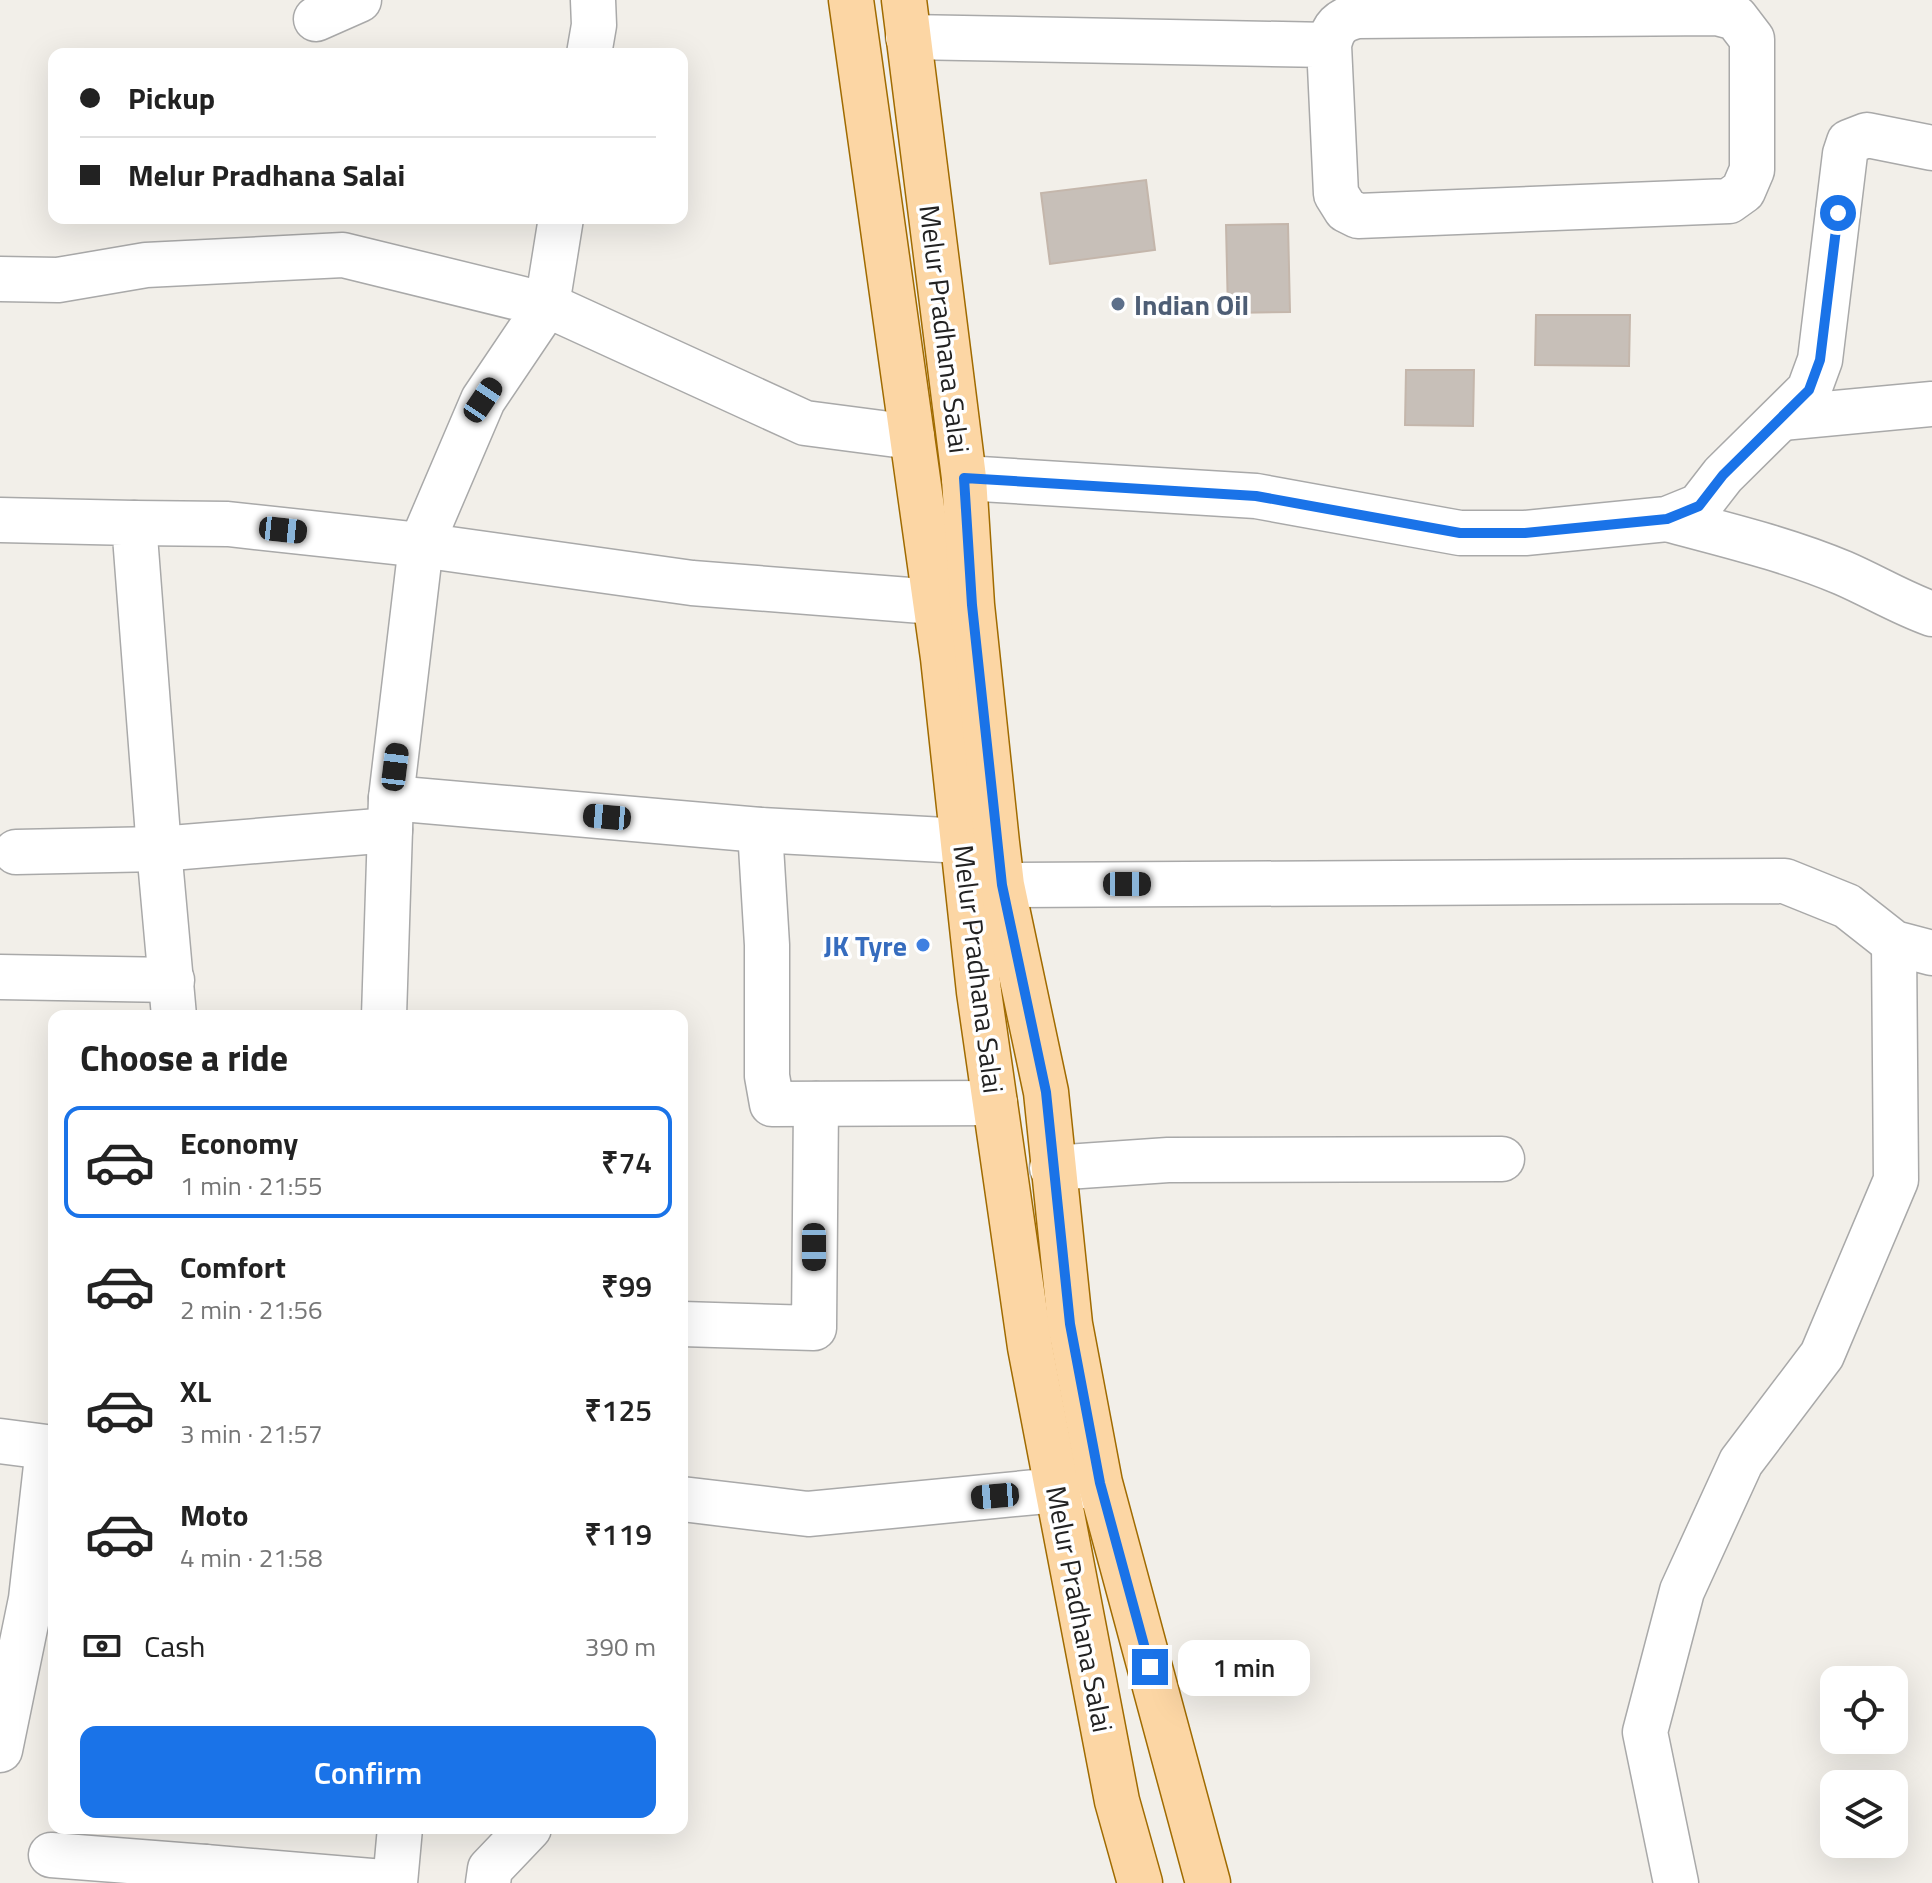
<!DOCTYPE html>
<html lang="en">
<head>
<meta charset="utf-8">
<style>
  :root { --surface:#fff; --page:#f2f2f2; --text:#222; --muted:#767676; --line:#e0e0e0; --accent:#1a73e8 }
  body { margin:0; font-family:"Titillium Web",sans-serif; background:var(--page); color:var(--text); height:100vh; display:flex; flex-direction:column; font-size:30px; white-space:nowrap }
  * { box-sizing:border-box; margin:0 }
  p { font-size:26px; color:var(--muted) }
  .icon { flex:none; width:44px; height:44px; fill:none; stroke:currentColor; stroke-width:2; stroke-linecap:round; stroke-linejoin:round }
  .map { position:relative; flex:1; overflow:hidden }
  .sheet { position:absolute; left:48px; top:1010px; width:640px; height:824px; display:flex; flex-direction:column; background:var(--surface); border-radius:16px; box-shadow:0 8px 32px #0002 }
  .sheet>* { flex:none }
  .guide { position:absolute; left:48px; top:48px; width:640px; height:176px; border-radius:16px; box-shadow:0 8px 32px #0002; display:grid; align-content:center; height:176px; padding:0 32px; background:var(--surface) }
  .buttons { position:absolute; left:1820px; top:1666px; display:grid; gap:16px }
  .buttons a { display:grid; place-items:center; width:88px; height:88px; border-radius:16px; background:var(--surface); box-shadow:0 8px 32px #0002; font-size:40px }
  .end { position:absolute; width:36px; height:36px; margin:-18px; border:10px solid #1a73e8; background:#fff; box-shadow:0 0 0 4px #fff }
  .from { border-radius:50% }
  .bubble { position:absolute; height:56px; border-radius:16px; background:var(--surface); box-shadow:0 8px 32px #0002; font-size:26px; font-weight:600; line-height:56px; text-align:center }
  .car { position:absolute; width:24px; height:48px; margin:-24px -12px; border-radius:10px; box-shadow:0 0 6px 2px #0007; background:linear-gradient(#222 24%,#8ab4d8 0 40%,#222 0 76%,#8ab4d8 0 86%,#222 0) }
  .guide b { display:flex; align-items:center; gap:28px; height:76px; font-size:30px }
  .guide b+b { border-top:2px solid var(--line) }
  .guide i { width:20px; height:20px; background:var(--text) }
  ul { padding:0; list-style:none }
  li { display:flex; align-items:center; gap:24px; height:112px; margin:0 16px 12px; padding:0 16px; border:4px solid transparent; border-radius:16px }
  li div { flex:1 }
  li b { display:block; font-size:30px }
  li em { font-style:normal; font-weight:600 }
  li.on { border-color:var(--accent) }
  li>.icon { width:72px; height:72px; stroke-width:1.5 }
  h2 { padding:0 32px; font-size:36px; line-height:96px }
  .pay { display:flex; align-items:center; gap:20px; height:88px; padding:0 32px; font-size:30px }
  .pay p { margin-inline-start:auto }
  .cta { display:flex; gap:16px; margin-top:auto; padding:16px 32px }
  .cta a { flex:1; height:92px; border-radius:16px; background:var(--accent); color:#fff; font-size:32px; font-weight:600; line-height:92px; text-align:center }
  .map>svg:first-child { display:block }
  .building { fill:#c7bfb8; stroke:#c4b6ab; stroke-width:2 }
  .lines { fill:none; stroke-linecap:round; stroke-linejoin:round }
  .minor-casing { stroke:#a9a9a9; stroke-width:47 }
  .major-casing { stroke:#a06b00; stroke-width:47 }
  .minor { stroke:#fff; stroke-width:44 }
  .major { stroke:#fcd6a4; stroke-width:44 }
  .route { stroke:#1a73e8; stroke-width:10 }
  .service-dot { fill:#5c6f8a; stroke:#fff; stroke-width:3 }
  .shop-dot { fill:#3f7fe0; stroke:#fff; stroke-width:3 }
  .labels { text-anchor:middle; dominant-baseline:central; stroke-width:7; stroke-linejoin:round; paint-order:stroke }
  .service-label { font-size:28px; font-weight:bold; fill:#4e5e75; stroke:#fff; text-anchor:start }
  .street-label { font-size:28px; fill:#222; stroke:#fff }
  .shop-label { font-size:28px; font-weight:bold; fill:#366cbe; stroke:#fff; text-anchor:end }
</style>
</head>
<body>
<div class="map">
<svg width="1932" height="1883" viewBox="0 0 1932 1883">
  <rect width="100%" height="100%" fill="#f2efe9"/>
  <g class="building">
    <path d="M1146,180L1155,250L1050,264L1041,193Z"/>
    <path d="M1288,224L1290,312L1228,313L1226,225Z"/>
    <path d="M1536,315H1630L1629,366L1535,365Z"/>
    <path d="M1406,370H1474L1473,426L1405,425Z"/>
  </g>
  <g class="lines">
    <g class="minor-casing">
      <g id="minor">
        <path d="M316,19L359,0"/>
        <path d="M908,37L1329,45C1333,27 1340,20 1357,16L1717,13L1736,18L1752,39V170L1743,191L1729,201L1358,216L1346,210L1336,194L1329,45"/>
        <path d="M589,54L594,25L593,0"/>
        <path d="M561,218L547,305L805,423L912,437"/>
        <path d="M0,279L58,280L146,265L343,255L547,305L483,400L421,545L391,798L384,1016"/>
        <path d="M1782,418L1932,404"/>
        <path d="M964,478L1256,496L1460,533H1525L1667,519L1699,506L1723,475L1809,390L1820,360L1845,154L1849,142L1867,135L1932,148"/>
        <path d="M1667,519C1726,535 1786,549 1843,573C1873,586 1901,603 1932,614"/>
        <path d="M0,520L134,523L159,849L174,1016"/>
        <path d="M134,523L228,524L421,545L692,583L935,602"/>
        <path d="M391,798L760,830L963,841"/>
        <path d="M760,830L767,945V1076L772,1104L995,1103"/>
        <path d="M16,852L159,849L390,830"/>
        <path d="M1002,885L1785,881L1847,906L1894,943L1932,953"/>
        <path d="M0,977L172,980"/>
        <path d="M1052,1168L1168,1160L1502,1159"/>
        <path d="M682,1324L814,1328L816,1104"/>
        <path d="M0,1441L54,1448"/>
        <path d="M682,1499L808,1514L1057,1490L1093,1484"/>
        <path d="M0,1750L31,1599L48,1448"/>
        <path d="M51,1855L205,1867"/>
        <path d="M205,1883V1867L395,1883L400,1828"/>
        <path d="M488,1883L490,1869L529,1828"/>
        <path d="M1676,1883L1645,1732L1682,1591L1741,1462L1822,1355L1896,1180L1894,943"/>
      </g>
    </g>
    <g class="major-casing">
      <g id="major">
        <path d="M851,0L943,658L979,992L1030,1347L1117,1801L1140,1883"/>
        <path d="M904,0L964,478L972,605L997,843L1002,885L1046,1092L1070,1324L1100,1483L1208,1883"/>
      </g>
    </g>
    <use href="#minor" class="minor"/>
    <use href="#major" class="major"/>
  </g>
  <g class="lines">
    <path class="route" d="M1150,1667L1100,1483L1070,1324L1046,1092L1002,885L972,605L964,478L1256,496L1460,533H1525L1667,519L1699,506L1723,475L1809,390L1820,360L1838,213"/>
  </g>
  <circle class="service-dot" cx="1118" cy="304" r="8"/>
  <circle class="shop-dot" cx="923" cy="945" r="8"/>
  <g class="labels">
    <g class="service-label">
      <text x="1134" y="304">Indian Oil</text>
    </g>
    <g class="street-label">
      <text transform="translate(945 329) rotate(83)">Melur Pradhana Salai</text>
      <text transform="translate(979 969) rotate(83)">Melur Pradhana Salai</text>
      <text transform="translate(1080 1609) rotate(79)">Melur Pradhana Salai</text>
    </g>
    <g class="shop-label">
      <text x="907" y="945">JK Tyre</text>
    </g>
  </g>
</svg>
<div class="buttons">
<a><svg class="icon" aria-label="locate" viewBox="0 0 24 24"><circle cx="12" cy="12" r="6"/><path d="M12 2v4M12 18v4M2 12h4M18 12h4"/></svg></a>
<a><svg class="icon" aria-label="layers" viewBox="0 0 24 24"><path d="M12 4l9 5-9 5-9-5zM3 14l9 5 9-5"/></svg></a>
</div>
<i class="end from" style="left:1838px;top:213px"></i>
<i class="end" style="left:1150px;top:1667px"></i>
<div class="bubble" style="left:1178px;top:1640px;width:132px">1 min</div>
<i class="car" style="left:483px;top:400px;rotate:34deg"></i>
<i class="car" style="left:283px;top:530px;rotate:96deg"></i>
<i class="car" style="left:395px;top:767px;rotate:7deg"></i>
<i class="car" style="left:607px;top:817px;rotate:275deg"></i>
<i class="car" style="left:1127px;top:884px;rotate:90deg"></i>
<i class="car" style="left:814px;top:1247px;rotate:180deg"></i>
<i class="car" style="left:995px;top:1496px;rotate:265deg"></i>
<div class="guide">
<b><i class="from"></i>Pickup</b>
<b><i></i>Melur Pradhana Salai</b>
</div>
<section class="sheet">
<h2>Choose a ride</h2>
<ul>
<li class="on"><svg class="icon" aria-label="car" viewBox="0 0 24 24"><path d="M5 17H2v-5l4-1 3-4h7l3 4 3 1v5h-3M9 17h6M6 11h13"/><circle cx="7" cy="17" r="2"/><circle cx="17" cy="17" r="2"/></svg><div><b>Economy</b><p>1 min · 21:55</p></div><em>₹74</em></li>
<li><svg class="icon" aria-label="car" viewBox="0 0 24 24"><path d="M5 17H2v-5l4-1 3-4h7l3 4 3 1v5h-3M9 17h6M6 11h13"/><circle cx="7" cy="17" r="2"/><circle cx="17" cy="17" r="2"/></svg><div><b>Comfort</b><p>2 min · 21:56</p></div><em>₹99</em></li>
<li><svg class="icon" aria-label="car" viewBox="0 0 24 24"><path d="M5 17H2v-5l4-1 3-4h7l3 4 3 1v5h-3M9 17h6M6 11h13"/><circle cx="7" cy="17" r="2"/><circle cx="17" cy="17" r="2"/></svg><div><b>XL</b><p>3 min · 21:57</p></div><em>₹125</em></li>
<li><svg class="icon" aria-label="car" viewBox="0 0 24 24"><path d="M5 17H2v-5l4-1 3-4h7l3 4 3 1v5h-3M9 17h6M6 11h13"/><circle cx="7" cy="17" r="2"/><circle cx="17" cy="17" r="2"/></svg><div><b>Moto</b><p>4 min · 21:58</p></div><em>₹119</em></li>
</ul>
<div class="pay"><svg class="icon" aria-label="cash" viewBox="0 0 24 24"><path d="M3 7h18v10H3z"/><circle cx="12" cy="12" r="2"/></svg>Cash<p>390 m</p></div>
<div class="cta"><a>Confirm</a></div>
</section>
</div>
</body>
</html>
